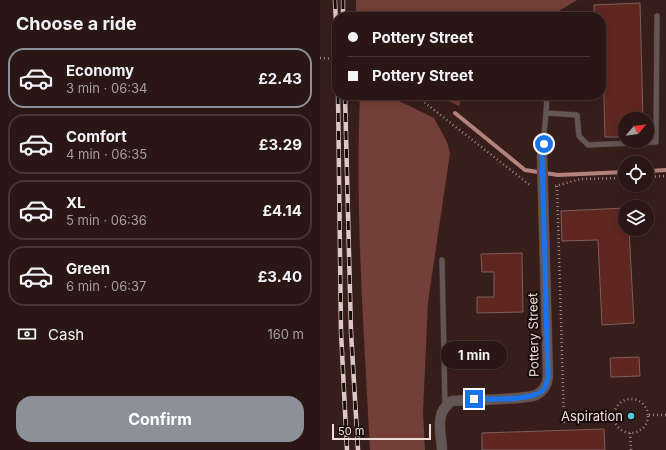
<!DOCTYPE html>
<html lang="en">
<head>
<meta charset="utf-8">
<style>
  :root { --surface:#2a1614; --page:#362322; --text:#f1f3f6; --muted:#a59fa0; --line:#463534; --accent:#8c9099 }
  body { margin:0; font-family:Inter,sans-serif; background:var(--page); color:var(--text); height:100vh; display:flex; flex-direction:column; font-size:15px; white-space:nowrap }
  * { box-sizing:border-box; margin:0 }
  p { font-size:13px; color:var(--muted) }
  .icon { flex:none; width:22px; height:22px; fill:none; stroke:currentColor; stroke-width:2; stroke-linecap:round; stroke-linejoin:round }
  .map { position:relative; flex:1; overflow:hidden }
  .drawer { display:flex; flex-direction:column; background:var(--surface); width:320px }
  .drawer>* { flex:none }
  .banner { position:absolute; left:12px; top:12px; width:274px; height:88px; border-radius:16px; box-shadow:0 2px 10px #0003,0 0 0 1px var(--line); display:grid; align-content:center; height:88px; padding:0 16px; background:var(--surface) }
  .needle { width:26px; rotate:61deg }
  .buttons { position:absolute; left:298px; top:112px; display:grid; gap:8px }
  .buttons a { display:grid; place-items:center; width:36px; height:36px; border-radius:50%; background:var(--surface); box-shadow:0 2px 10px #0003,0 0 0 1px var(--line); font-size:20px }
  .scale { position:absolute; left:12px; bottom:10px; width:99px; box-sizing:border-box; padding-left:4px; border:2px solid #f0dedb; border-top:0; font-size:11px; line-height:14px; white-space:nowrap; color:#f0dedb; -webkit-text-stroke:3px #180c0a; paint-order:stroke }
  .end { position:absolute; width:18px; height:18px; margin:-9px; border:5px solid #1a73e8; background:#fff; box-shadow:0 0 0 2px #fff }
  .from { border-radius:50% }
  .bubble { position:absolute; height:28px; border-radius:14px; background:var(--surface); box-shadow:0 2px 10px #0003,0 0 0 1px var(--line); font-size:13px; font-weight:700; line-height:28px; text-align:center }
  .banner b { display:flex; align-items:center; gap:14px; height:38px; font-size:15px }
  .banner b+b { border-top:1px solid var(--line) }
  .banner i { width:10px; height:10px; background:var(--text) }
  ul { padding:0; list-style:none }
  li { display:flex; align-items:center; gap:12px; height:60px; margin:0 8px 6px; padding:0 8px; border:2px solid var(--line); border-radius:16px }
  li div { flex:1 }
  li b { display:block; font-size:15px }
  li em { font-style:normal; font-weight:700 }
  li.selected { border-color:var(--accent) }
  li>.icon { width:36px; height:36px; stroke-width:1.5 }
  h2 { padding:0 16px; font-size:18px; line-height:48px }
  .pay { display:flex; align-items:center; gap:10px; height:44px; padding:0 16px; font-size:15px }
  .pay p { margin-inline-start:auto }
  .cta { display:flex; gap:8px; margin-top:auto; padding:8px 16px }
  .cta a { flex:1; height:46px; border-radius:16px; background:var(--accent); color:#fff; font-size:16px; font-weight:700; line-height:46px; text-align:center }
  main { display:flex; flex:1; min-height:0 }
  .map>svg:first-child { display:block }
  .green { fill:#733f38 }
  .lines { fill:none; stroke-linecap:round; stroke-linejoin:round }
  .stream { stroke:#b3827a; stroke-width:4 }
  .building { fill:#602721; stroke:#7d5e5a }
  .service-casing { stroke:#523936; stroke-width:6 }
  .minor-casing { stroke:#523936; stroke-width:11 }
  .path { stroke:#9b8582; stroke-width:2.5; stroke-dasharray:1 3; stroke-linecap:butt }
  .service { stroke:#645654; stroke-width:5 }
  .minor { stroke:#645654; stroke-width:10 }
  .rail-casing { stroke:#dbc8c5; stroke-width:4.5 }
  .rail { stroke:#180c0a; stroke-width:3; stroke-dasharray:9; stroke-linecap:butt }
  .route { stroke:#1a73e8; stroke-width:5 }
  .poi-dot { fill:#53cadc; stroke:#180c0a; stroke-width:1.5 }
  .labels { text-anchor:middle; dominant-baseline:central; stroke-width:4; stroke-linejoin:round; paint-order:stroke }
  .street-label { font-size:13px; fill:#f0dedb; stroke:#180c0a }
  .poi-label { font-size:13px; fill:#f0dedb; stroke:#180c0a; text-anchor:end }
</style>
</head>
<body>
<main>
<section class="drawer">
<h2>Choose a ride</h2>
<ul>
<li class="selected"><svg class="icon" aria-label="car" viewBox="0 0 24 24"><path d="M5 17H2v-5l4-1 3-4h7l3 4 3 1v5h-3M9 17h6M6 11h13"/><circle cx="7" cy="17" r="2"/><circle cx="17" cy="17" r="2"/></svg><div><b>Economy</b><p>3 min · 06:34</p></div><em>£2.43</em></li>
<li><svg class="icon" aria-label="car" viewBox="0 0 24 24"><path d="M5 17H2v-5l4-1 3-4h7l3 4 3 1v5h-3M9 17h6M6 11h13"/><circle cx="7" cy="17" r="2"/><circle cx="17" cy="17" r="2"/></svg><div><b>Comfort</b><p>4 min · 06:35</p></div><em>£3.29</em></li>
<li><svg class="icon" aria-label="car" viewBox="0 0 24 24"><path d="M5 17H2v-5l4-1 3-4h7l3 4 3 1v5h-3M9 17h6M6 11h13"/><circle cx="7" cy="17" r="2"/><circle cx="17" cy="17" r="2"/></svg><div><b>XL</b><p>5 min · 06:36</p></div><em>£4.14</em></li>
<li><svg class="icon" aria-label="car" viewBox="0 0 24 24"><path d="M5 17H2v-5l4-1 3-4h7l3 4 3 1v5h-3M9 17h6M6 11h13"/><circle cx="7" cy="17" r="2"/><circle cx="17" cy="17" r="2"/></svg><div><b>Green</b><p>6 min · 06:37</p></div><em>£3.40</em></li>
</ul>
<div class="pay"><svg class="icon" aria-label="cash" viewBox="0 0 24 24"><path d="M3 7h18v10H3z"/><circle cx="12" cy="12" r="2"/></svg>Cash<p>160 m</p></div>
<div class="cta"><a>Confirm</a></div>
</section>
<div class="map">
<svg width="346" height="450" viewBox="0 0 346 450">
  <rect width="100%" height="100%" fill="#381e1b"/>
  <g class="green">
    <path d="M36,0H257L229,17H36Z"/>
    <path d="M40,95H67L114,118L127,142L130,153L108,302L103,413L105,450H50C44,332 35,213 40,95Z"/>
    <path d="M117,95H143L139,106Z"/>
  </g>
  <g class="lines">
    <g class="stream">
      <path d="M135,113L205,170L238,175L305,172"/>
      <path d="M327,171L346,170"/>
    </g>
  </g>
  <g class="building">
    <path d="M320,3L323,119H305V137H285L283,64H281V17H274V5Z"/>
    <path d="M305,208V229H309L314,323L282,325L278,240L242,241L241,211Z"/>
    <path d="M202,253L203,312L157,313V297H174V272H162L161,254Z"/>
    <path d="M319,357L320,376L291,377L290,358Z"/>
    <path d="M284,429L285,450H162V433Z"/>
  </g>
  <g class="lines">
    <g class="service-casing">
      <g id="service">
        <path d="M226,113L227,95"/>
        <path d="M222,155L226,113L257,115L259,136L268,145L336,142L337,16"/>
        <path d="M122,260L125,405"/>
      </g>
    </g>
    <g class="minor-casing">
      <path id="minor" d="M122,450C121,431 114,413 132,401C149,400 203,400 216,395C224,391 227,385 228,377L222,155"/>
    </g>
    <g class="path">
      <path d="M0,58L17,59"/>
      <path d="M95,95L211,186"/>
      <path d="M327,177L346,176"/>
      <path d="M235,186L261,179L305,178"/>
      <path d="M237,186L244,422L294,417"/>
      <circle cx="311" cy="416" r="17"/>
      <path d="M329,415H346"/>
      <path d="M310,433L311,450"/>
    </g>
    <use href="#service" class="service"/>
    <use href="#minor" class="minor"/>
    <g class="rail-casing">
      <g id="rail">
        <path d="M15,0L17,50"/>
        <path d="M23,0V17"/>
        <path d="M18,95L21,332L27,450"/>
        <path d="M25,95L31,332L38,450"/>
      </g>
    </g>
    <use href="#rail" class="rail"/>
  </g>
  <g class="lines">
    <path class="route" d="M154,399C169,399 211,401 222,391C226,387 227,383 228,377L222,154L224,144"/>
  </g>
  <circle class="poi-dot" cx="311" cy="416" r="4"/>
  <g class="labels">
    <g class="street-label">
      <text transform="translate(213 335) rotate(-91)">Pottery Street</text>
    </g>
    <g class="poi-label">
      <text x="303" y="416">Aspiration</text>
    </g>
  </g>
</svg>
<div class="buttons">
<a><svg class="needle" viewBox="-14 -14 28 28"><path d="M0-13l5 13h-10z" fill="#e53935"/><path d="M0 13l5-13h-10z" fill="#a59fa0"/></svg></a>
<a><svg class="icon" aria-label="locate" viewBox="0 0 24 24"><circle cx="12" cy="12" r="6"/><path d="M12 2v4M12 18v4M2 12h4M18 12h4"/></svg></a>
<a><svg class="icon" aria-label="layers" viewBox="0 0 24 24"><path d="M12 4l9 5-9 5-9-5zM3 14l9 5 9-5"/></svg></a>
</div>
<div class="scale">50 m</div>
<i class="end from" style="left:224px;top:144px"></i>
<i class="end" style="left:154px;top:399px"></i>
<div class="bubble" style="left:121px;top:341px;width:66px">1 min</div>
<div class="banner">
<b><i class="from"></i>Pottery Street</b>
<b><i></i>Pottery Street</b>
</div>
</div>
</main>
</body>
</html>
